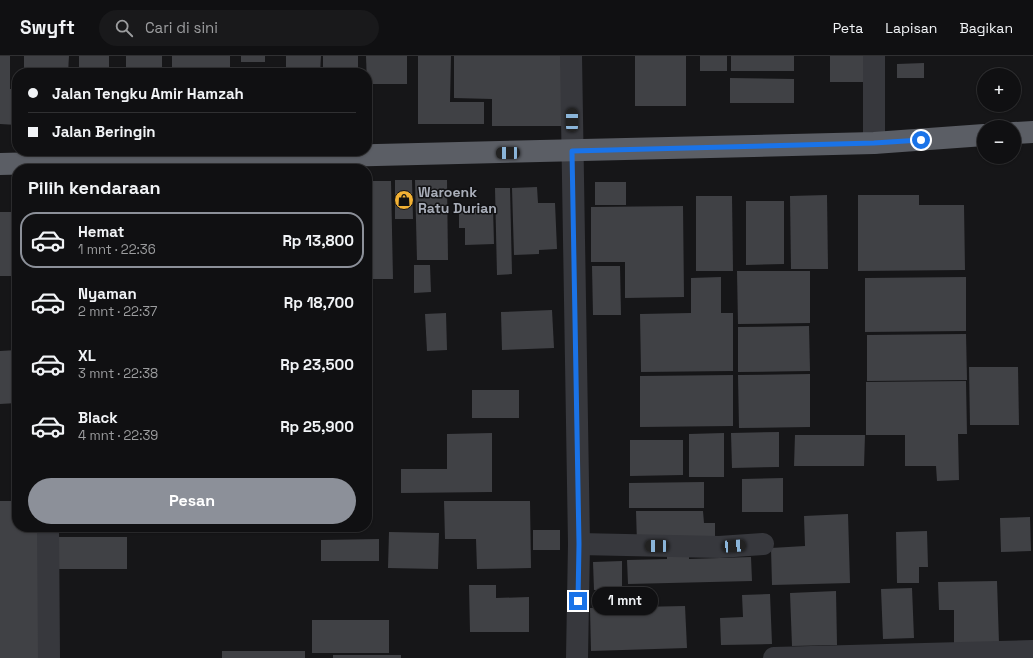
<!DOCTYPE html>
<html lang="id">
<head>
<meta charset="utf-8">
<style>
  :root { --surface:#101012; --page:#19191b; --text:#f1f3f6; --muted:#9c9d9f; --line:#303032; --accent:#8c9099 }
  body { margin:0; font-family:"Space Grotesk",sans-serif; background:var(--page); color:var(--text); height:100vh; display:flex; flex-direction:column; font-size:15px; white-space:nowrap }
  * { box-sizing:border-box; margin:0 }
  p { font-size:13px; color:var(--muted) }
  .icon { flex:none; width:22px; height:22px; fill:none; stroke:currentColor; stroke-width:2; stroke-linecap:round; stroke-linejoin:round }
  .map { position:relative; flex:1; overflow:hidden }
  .details { position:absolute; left:12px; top:108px; width:360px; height:368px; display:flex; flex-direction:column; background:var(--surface); border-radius:16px; box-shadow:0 1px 3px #0004,0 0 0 1px var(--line) }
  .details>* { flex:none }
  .banner { position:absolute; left:12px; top:12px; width:360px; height:88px; border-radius:16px; box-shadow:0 1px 3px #0004,0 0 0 1px var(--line); display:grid; align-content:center; height:88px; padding:0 16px; background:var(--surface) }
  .controls { position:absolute; left:977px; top:12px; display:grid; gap:8px }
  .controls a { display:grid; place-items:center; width:44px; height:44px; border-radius:50%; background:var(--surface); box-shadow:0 1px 3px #0004,0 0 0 1px var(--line); font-size:20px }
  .end { position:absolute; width:18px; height:18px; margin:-9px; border:5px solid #1a73e8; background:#fff; box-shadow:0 0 0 2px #fff }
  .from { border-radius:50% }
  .bubble { position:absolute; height:28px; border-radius:14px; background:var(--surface); box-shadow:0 1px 3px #0004,0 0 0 1px var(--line); font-size:13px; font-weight:600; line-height:28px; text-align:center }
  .car { position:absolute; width:12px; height:24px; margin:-12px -6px; border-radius:5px; box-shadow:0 0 3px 1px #0007; background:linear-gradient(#222 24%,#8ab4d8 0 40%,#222 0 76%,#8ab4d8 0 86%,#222 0) }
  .banner b { display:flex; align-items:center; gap:14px; height:38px; font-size:15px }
  .banner b+b { border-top:1px solid var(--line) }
  .banner i { width:10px; height:10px; background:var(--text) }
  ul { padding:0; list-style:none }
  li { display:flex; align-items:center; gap:12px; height:56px; margin:0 8px 6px; padding:0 8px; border:2px solid transparent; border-radius:16px }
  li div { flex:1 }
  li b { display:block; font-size:15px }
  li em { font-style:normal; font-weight:600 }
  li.on { border-color:var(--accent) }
  li>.icon { width:36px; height:36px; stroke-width:1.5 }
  h2 { padding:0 16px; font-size:18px; line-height:48px }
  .action { display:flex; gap:8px; margin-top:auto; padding:8px 16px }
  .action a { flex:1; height:46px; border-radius:24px; background:var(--accent); color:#fff; font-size:16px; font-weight:600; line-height:46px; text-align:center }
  header { display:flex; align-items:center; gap:24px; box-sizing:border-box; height:56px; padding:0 20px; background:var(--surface); border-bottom:1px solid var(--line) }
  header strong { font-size:19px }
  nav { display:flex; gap:22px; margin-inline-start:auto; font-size:14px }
  .search { width:280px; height:36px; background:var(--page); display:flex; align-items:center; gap:10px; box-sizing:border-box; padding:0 14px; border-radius:22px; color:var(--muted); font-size:15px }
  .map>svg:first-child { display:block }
  .building { fill:#404145 }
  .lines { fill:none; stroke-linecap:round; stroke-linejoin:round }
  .minor { stroke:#37383d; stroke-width:22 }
  .tertiary { stroke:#37383d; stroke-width:22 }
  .trunk { stroke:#5b5e65; stroke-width:22 }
  .route { stroke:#1a73e8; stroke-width:5 }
  .labels { text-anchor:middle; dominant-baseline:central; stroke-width:3; stroke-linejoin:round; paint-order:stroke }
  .poi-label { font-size:14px; font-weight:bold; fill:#a8adb8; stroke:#111113; text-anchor:start }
</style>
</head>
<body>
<header>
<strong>Swyft</strong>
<div class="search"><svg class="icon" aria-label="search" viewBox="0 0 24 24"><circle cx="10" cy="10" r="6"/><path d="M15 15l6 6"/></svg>Cari di sini</div>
<nav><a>Peta</a><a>Lapisan</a><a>Bagikan</a></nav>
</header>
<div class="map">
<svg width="1033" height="602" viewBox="0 0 1033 602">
  <rect width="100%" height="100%" fill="#161618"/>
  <g class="building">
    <path d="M0,0H10V33H17V69L0,68Z"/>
    <path d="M24,0H69L68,17H24Z"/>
    <rect x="79" y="0" width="30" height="17"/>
    <rect x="126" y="0" width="36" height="17"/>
    <rect x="172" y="0" width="58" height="17"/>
    <rect x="241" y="0" width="24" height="6"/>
    <path d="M286,0H321L320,17H286Z"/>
    <rect x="323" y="0" width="35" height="17"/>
    <path d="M366,0H407V28H367Z"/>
    <path d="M418,0H451L450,46H484V68H418Z"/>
    <path d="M454,0H565V70H492V43L454,42Z"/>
    <rect x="635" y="0" width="51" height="50"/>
    <rect x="700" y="0" width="27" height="15"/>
    <rect x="731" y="0" width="63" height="15"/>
    <path d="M830,0H866L867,26H830Z"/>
    <path d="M924,7V22H897V8Z"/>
    <path d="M730,22L794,23V47H730Z"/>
    <path d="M395,124H412L413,163H395Z"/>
    <path d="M415,124H447L448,204H417Z"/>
    <path d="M367,125H391L393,223H367Z"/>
    <rect x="595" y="126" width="31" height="23"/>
    <path d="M537,131L538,147H555L557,193L539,194V198L514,199L512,132Z"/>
    <path d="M495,132H510L512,218L497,219Z"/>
    <path d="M827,139L828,213H791L790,140Z"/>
    <path d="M858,139H919V149H964L965,214L858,215Z"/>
    <path d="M696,140H732L733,215H696Z"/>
    <path d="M746,145H784V208L746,209Z"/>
    <path d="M683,150L684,241L625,242V206H591V151Z"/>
    <path d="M459,152H493L494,188L465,189V172H459Z"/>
    <rect x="0" y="156" width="17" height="64"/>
    <path d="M414,209H430L431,236L414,237Z"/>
    <path d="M592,210H620L621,259H593Z"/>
    <path d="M737,215H810V267L738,268Z"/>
    <path d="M721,221V257H733V315L641,316L640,258L691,257V222Z"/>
    <path d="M966,221V275L865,276V222Z"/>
    <path d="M552,254L554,292L502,294L501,256Z"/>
    <path d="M446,257L447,294L427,295L425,258Z"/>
    <path d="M809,270L810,315L738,316V271Z"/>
    <path d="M966,278L967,324L867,325V279Z"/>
    <path d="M17,294V347L0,348V295Z"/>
    <path d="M969,311H1018L1019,369H970Z"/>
    <path d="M810,318V371L739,372L738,319Z"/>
    <path d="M733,319V370L640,371V320Z"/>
    <path d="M966,325L967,378H958L959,424L937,425L936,410H905V379H866V326Z"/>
    <rect x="472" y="334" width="47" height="28"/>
    <path d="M779,376V411L732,412L731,377Z"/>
    <path d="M492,377V436L401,437V413H447V378Z"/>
    <path d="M724,377V421H689V378Z"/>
    <path d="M795,379H865L864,410H794Z"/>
    <path d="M630,384H683V419L630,420Z"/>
    <path d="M783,422V456H742V423Z"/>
    <path d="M704,426V452H629V427Z"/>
    <path d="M0,445H17V471H41L42,602H0Z"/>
    <path d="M444,445H530L531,512L477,513L476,483H445Z"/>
    <path d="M636,455H703L704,467H715V487H637Z"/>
    <path d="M848,458L850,527L772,529L771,492L805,490L804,460Z"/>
    <path d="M1030,461L1031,495L1001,496L1000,462Z"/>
    <rect x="533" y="474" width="27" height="20"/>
    <path d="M927,475L928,511H919V527H897L896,476Z"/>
    <path d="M389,476L439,477L438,513L388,512Z"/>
    <rect x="59" y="481" width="68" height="32"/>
    <path d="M379,483V505H321V484Z"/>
    <path d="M689,496V503L751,501L752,525L628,528L627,504L667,503V497Z"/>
    <path d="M622,505V533L594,534L593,506Z"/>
    <path d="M997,525L999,587L954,589V554H939L938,526Z"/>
    <path d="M469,529H496V542L529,541V576H470Z"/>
    <path d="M912,532L914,582L883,583L881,533Z"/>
    <path d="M836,535L837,589L792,590L790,537Z"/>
    <path d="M770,538L772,588L721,589L720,562L743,561L742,539Z"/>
    <path d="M685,550L687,592L591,595L590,552Z"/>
    <rect x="312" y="564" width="77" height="33"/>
    <rect x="222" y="595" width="83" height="7"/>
    <rect x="333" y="599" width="68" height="3"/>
  </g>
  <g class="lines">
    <g class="minor">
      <path d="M874,0V87"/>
      <path d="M48,471L49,602"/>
      <path d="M579,488L719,491L763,488"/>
      <path d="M774,602L1033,595"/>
    </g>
    <path class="tertiary" d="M571,0L579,488L577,602"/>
    <g class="trunk">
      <path d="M1014,77L1033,76"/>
      <path d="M0,108L874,87L984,79"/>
    </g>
  </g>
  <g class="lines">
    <path class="route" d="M578,545L579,488L572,95L874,87L921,84"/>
  </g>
  <defs>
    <g id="shop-disc" transform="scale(1)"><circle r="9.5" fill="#f2b134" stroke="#111113"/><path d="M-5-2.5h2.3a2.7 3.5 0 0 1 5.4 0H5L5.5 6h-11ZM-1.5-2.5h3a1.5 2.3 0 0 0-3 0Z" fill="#111"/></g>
  </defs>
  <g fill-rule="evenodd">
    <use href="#shop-disc" x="404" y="144"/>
  </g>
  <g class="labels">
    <g class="poi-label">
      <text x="418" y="136">Waroenk<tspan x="418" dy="16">Ratu Durian</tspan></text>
    </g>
  </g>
</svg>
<div class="controls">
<a>+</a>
<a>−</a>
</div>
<i class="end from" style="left:921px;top:84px"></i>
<i class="end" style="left:578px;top:545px"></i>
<div class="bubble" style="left:592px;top:531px;width:66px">1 mnt</div>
<i class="car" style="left:572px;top:64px;rotate:0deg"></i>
<i class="car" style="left:508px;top:97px;rotate:269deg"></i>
<i class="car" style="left:657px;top:490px;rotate:271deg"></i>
<i class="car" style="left:734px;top:490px;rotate:86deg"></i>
<div class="banner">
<b><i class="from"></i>Jalan Tengku Amir Hamzah</b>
<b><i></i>Jalan Beringin</b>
</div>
<section class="details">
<h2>Pilih kendaraan</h2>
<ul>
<li class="on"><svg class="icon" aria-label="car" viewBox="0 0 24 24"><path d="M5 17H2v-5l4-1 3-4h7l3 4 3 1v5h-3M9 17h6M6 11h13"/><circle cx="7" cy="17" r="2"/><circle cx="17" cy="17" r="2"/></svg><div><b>Hemat</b><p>1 mnt · 22:36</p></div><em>Rp 13,800</em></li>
<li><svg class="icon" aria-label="car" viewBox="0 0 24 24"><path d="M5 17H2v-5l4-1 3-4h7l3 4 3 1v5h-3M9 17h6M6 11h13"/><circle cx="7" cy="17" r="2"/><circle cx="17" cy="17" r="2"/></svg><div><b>Nyaman</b><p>2 mnt · 22:37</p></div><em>Rp 18,700</em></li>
<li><svg class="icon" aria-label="car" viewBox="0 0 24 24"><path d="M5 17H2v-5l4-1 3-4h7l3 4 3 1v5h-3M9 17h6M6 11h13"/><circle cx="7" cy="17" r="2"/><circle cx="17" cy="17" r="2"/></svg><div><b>XL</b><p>3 mnt · 22:38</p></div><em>Rp 23,500</em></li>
<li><svg class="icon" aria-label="car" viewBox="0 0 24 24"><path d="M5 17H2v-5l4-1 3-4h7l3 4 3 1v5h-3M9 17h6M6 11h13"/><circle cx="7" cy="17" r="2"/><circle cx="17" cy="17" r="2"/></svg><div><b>Black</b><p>4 mnt · 22:39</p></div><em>Rp 25,900</em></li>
</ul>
<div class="action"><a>Pesan</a></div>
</section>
</div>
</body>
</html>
